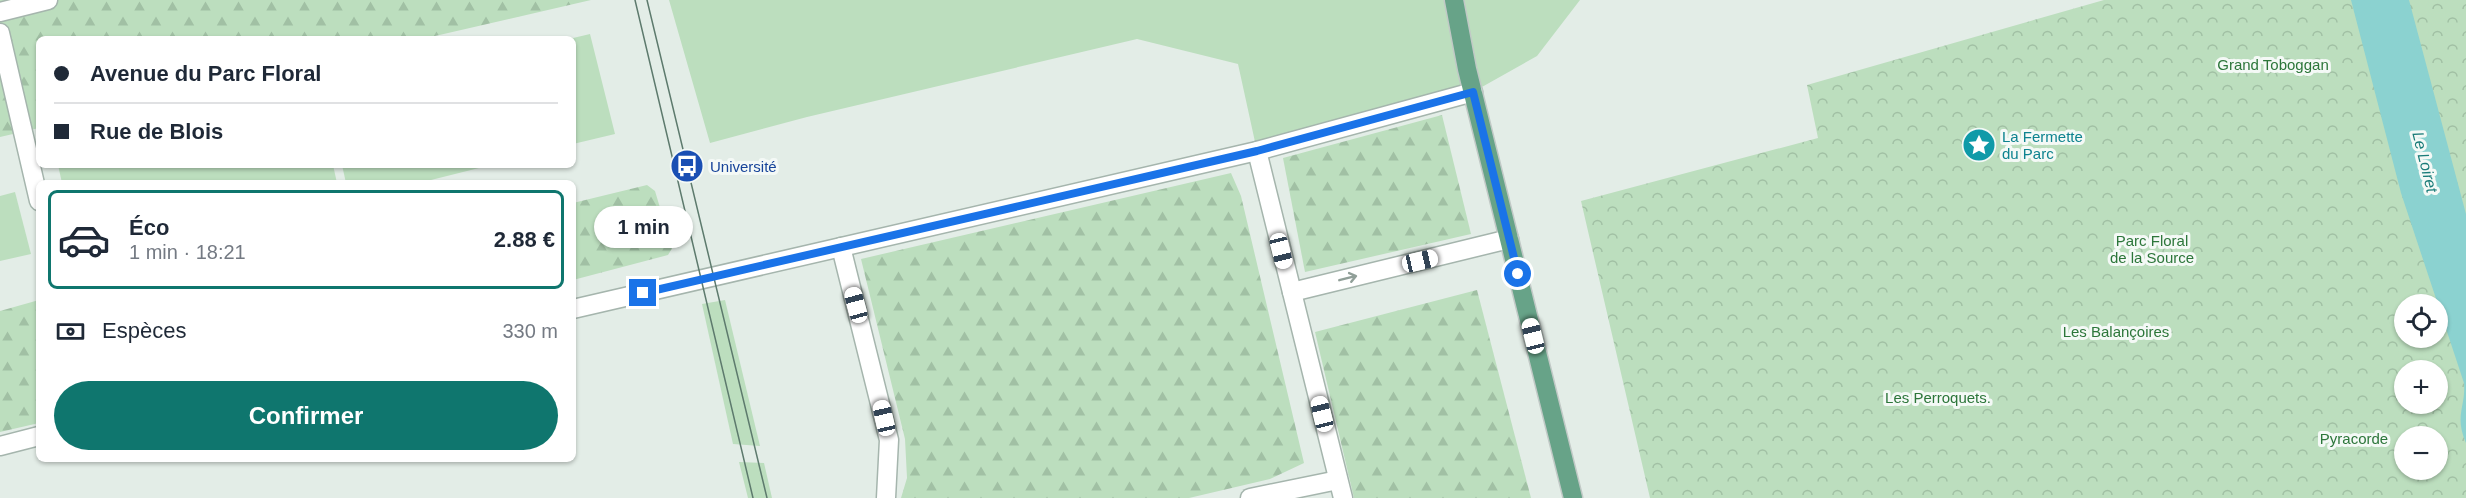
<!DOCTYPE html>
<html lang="fr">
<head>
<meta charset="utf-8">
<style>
  :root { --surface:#fff; --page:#f6f6f7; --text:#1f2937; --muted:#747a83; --line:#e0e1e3; --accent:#0f766e }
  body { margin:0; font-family:Arial,sans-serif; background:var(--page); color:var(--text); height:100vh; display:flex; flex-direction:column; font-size:22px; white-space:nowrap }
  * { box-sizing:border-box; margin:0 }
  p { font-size:20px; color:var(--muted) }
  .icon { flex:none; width:33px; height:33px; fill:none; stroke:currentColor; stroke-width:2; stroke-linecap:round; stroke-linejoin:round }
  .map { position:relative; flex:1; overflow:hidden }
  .side { position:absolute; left:36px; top:180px; width:540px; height:282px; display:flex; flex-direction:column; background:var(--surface); border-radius:9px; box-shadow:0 2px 4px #0004 }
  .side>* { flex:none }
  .guide { position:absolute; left:36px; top:36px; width:540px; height:132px; border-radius:9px; box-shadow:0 2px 4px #0004; display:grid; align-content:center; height:132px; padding:0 18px; background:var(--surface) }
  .fabs { position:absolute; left:2394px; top:294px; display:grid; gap:12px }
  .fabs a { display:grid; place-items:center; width:54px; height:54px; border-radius:50%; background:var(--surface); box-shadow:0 2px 4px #0004; font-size:30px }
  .end { position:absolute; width:27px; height:27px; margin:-14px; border:8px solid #1a73e8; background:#fff; box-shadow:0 0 0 3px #fff }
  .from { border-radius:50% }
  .bubble { position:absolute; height:42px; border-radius:21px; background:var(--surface); box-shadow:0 2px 4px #0004; font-size:20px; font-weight:800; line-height:42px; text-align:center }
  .car { position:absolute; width:18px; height:36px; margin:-18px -9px; border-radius:8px; box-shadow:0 0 4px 2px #0007; background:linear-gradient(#fff 24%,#345 0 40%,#fff 0 76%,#345 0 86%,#fff 0) }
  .guide b { display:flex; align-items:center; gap:21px; height:57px; font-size:22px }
  .guide b+b { border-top:2px solid var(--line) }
  .guide i { width:15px; height:15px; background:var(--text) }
  ul { padding:10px 0 0; list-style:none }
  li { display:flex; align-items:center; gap:18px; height:99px; margin:0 12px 9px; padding:0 6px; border:3px solid transparent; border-radius:9px }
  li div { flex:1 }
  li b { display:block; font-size:22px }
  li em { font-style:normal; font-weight:800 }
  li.current { border-color:var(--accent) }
  li>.icon { width:54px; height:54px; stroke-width:1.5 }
  .pay { display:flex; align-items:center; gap:15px; height:66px; padding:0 18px; font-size:22px }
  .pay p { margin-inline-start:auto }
  .action { display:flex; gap:12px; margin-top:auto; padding:12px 18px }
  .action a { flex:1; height:69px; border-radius:36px; background:var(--accent); color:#fff; font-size:24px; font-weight:800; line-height:69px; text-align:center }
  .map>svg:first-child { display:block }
  .green { fill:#bcdebe }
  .forest { fill:url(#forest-firs) }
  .park { fill:url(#park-crowns); fill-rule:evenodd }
  .water { fill:#8bd2d0 }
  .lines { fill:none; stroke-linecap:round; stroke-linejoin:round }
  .minor-casing { stroke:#a5b5ad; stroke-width:21 }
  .major-casing { stroke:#c1c9c6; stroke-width:21 }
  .minor { stroke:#fff; stroke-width:18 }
  .major { stroke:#67a388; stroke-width:18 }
  .tram { stroke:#5d7a6d; stroke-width:1.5 }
  .oneway { stroke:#909f98 }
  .route { stroke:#1a73e8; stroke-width:8 }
  .labels { text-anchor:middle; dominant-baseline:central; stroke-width:6; stroke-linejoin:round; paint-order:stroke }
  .park-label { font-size:15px; fill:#2c763a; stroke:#f4f9f6 }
  .culture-label { font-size:15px; fill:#0d838f; stroke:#f4f9f6; text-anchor:start }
  .transit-label { font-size:15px; fill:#164399; stroke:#f4f9f6; text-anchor:start }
  .water-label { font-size:16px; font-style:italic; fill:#1b7c79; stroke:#f4f9f6 }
</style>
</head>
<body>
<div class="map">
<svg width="2466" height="498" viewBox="0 0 2466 498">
  <defs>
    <pattern id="forest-firs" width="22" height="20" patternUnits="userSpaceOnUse" patternTransform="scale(1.5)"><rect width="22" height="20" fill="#bcdebe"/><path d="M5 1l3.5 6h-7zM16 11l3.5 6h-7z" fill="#a1c0a4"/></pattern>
    <pattern id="park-crowns" width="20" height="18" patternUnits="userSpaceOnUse" patternTransform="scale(1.5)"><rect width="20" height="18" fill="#bcdebe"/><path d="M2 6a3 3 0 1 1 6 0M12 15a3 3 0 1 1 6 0" fill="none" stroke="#a1c0a4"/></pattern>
  </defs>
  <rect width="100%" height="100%" fill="#e3ede7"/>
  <g class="green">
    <path d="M669,0H1580L1537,56L1473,92L1257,151L1238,64L1137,39L807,117L710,143Z"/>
    <path d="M590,34L615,134L573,144V39H569Z"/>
    <path d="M58,165H333L337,183H62Z"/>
    <path d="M342,165H491L419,183H346Z"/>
    <path d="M15,192L31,254L0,261V196Z"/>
    <path d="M725,300L760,446L733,444L702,304Z"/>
    <path d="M739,462L764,463L772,498H748Z"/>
  </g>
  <g class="forest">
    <path d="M0,0H591L422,39H39V128L0,137Z"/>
    <path d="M1442,115L1471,234L1305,272L1283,158Z"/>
    <path d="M1231,173L1241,196L1304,463L1270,479L1189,498H901L907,478L905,439L861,259Z"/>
    <path d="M647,185L655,191L664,221L671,227L676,242L668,255L573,280V203Z"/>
    <path d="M1477,290L1531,498H1354L1315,332Z"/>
    <path d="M39,300V423L0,432V311Z"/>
  </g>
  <path class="park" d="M2104,0H2466V498H1650L1581,201L1818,138L1807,85ZM2404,304H2438V338H2404ZM2404,370H2438V404H2404ZM2404,436H2438V470H2404Z"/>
  <path class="water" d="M2351,0H2409L2466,214V443C2454,415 2466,407 2464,383L2401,193Z"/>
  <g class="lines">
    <g class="minor-casing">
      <g id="minor">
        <path d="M0,12L48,0"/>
        <path d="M0,33L39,201"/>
        <path d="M1257,151L1343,498"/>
        <path d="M841,247L889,440L886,498"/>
        <path d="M1292,292L1509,239"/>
        <path d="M573,309L1257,151L1473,92"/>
        <path d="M0,446L39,436"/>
        <path d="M1250,498L1338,480"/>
      </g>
    </g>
    <g class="major-casing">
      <path id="major" d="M1454,0L1467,69L1573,498"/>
    </g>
    <use href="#minor" class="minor"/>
    <use href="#major" class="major"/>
    <g class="tram">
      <path d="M635,0L753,498"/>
      <path d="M647,0L767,498"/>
    </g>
  </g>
  <defs><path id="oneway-shaft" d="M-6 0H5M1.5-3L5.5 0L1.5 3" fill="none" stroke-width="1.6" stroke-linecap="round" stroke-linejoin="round" transform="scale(1.5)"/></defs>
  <use class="oneway" href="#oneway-shaft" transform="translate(1348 278) rotate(-14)"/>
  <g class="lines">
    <path class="route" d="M643,293L1257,151L1473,92L1518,274"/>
  </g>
  <defs>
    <g id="sight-disc" transform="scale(1.725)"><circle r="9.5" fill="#0f9aa8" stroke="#f4f9f6"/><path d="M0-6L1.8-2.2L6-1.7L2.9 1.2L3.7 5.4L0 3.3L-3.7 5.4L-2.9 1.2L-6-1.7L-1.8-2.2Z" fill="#fff"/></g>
    <g id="bus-disc" transform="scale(1.725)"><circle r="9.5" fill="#1a4fb4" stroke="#f4f9f6"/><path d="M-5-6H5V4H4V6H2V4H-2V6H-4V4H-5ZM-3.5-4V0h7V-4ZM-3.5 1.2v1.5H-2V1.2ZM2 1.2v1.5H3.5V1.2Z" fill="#fff"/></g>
  </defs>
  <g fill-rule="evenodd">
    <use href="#sight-disc" x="1979" y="145"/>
    <use href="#bus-disc" x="687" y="166"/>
  </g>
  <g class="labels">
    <g class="park-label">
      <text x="2273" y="64">Grand Toboggan</text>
      <text x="2152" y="240">Parc Floral<tspan x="2152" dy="17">de la Source</tspan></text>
      <text x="2116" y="331">Les Balançoires</text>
      <text x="1938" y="397">Les Perroquets.</text>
      <text x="2354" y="438">Pyracorde</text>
    </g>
    <g class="culture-label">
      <text x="2002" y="136">La Fermette<tspan x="2002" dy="17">du Parc</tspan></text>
    </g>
    <g class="transit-label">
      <text x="710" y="166">Université</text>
    </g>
    <g class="water-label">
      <text transform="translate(2425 162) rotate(76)">Le Loiret</text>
    </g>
  </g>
</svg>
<div class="fabs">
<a><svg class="icon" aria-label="locate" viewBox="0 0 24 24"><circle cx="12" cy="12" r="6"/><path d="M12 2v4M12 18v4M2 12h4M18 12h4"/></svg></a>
<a>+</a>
<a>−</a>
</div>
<i class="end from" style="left:1518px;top:274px"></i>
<i class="end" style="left:643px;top:293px"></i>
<div class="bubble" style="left:594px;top:206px;width:99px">1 min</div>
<i class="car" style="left:1281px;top:251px;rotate:166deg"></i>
<i class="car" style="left:1420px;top:261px;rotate:77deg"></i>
<i class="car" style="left:856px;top:305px;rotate:345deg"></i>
<i class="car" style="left:1533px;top:336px;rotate:346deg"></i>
<i class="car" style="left:1322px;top:414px;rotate:346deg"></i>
<i class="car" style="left:884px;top:418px;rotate:347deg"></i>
<div class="guide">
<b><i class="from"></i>Avenue du Parc Floral</b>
<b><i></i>Rue de Blois</b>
</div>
<section class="side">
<ul>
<li class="current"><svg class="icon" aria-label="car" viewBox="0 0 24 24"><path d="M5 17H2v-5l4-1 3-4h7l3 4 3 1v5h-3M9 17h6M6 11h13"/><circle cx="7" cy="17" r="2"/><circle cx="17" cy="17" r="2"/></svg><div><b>Éco</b><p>1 min · 18:21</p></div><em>2.88 €</em></li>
</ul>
<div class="pay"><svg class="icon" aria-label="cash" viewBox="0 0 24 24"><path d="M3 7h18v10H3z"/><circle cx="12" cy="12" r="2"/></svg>Espèces<p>330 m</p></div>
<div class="action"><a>Confirmer</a></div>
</section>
</div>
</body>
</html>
